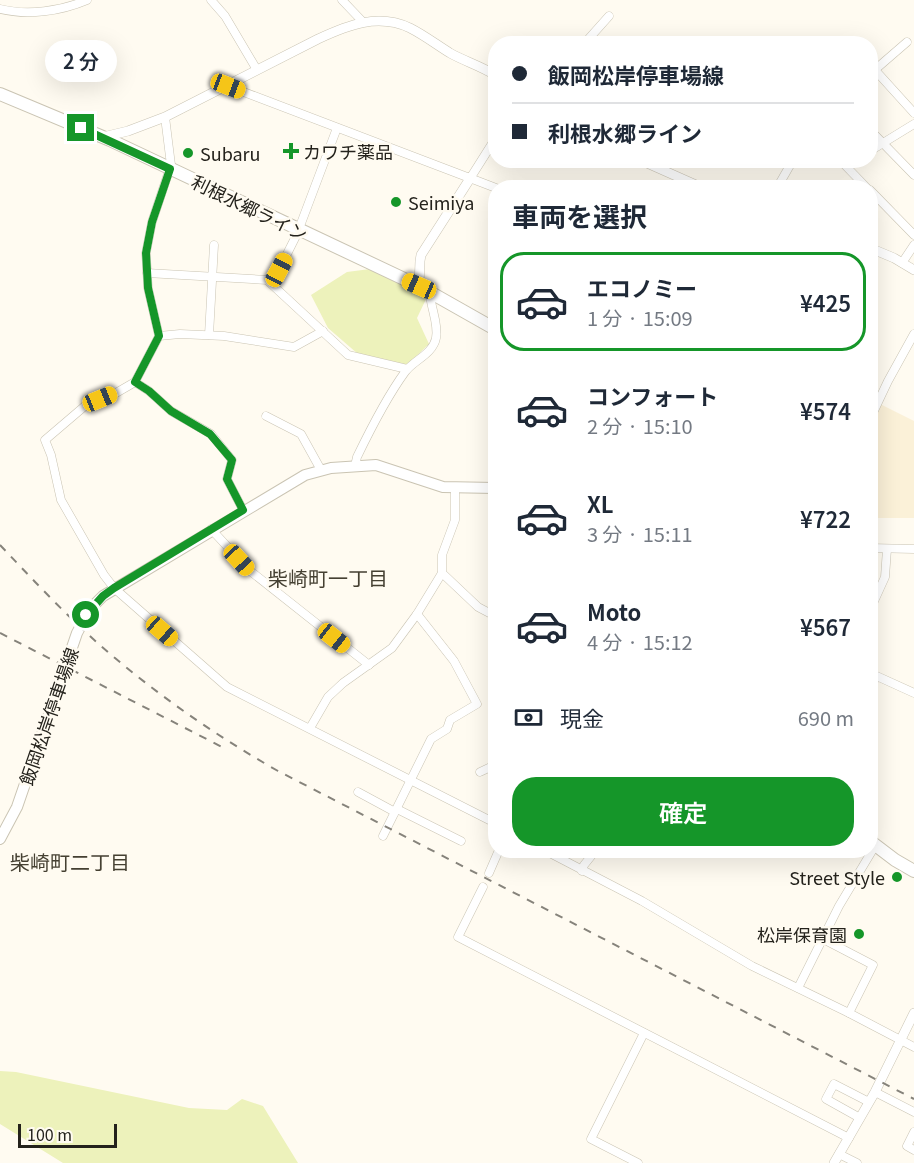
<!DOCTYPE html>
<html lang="ja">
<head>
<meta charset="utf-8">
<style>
  :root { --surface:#fff; --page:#f2f2f3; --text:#1f2937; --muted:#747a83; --line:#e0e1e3; --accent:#159629 }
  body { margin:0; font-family:Georgia,"Noto Sans JP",serif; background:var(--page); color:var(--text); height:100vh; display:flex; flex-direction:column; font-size:22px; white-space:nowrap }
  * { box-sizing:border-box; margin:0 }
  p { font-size:20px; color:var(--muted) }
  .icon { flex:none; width:33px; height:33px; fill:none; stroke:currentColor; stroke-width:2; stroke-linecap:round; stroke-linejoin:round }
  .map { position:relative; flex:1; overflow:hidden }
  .panel { position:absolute; left:488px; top:180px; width:390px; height:678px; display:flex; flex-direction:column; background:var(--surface); border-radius:24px; box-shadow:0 6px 24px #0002 }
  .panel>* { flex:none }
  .hud { position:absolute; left:488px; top:36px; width:390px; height:132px; border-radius:24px; box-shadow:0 6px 24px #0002; display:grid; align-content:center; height:132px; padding:0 24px; background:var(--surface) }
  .scale { position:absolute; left:18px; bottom:15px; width:99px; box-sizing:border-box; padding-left:6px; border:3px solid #24221c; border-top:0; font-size:16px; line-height:21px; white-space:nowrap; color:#24221c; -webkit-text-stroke:4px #fffbf1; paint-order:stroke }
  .end { position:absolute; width:27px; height:27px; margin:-14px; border:8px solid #159629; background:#fff; box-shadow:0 0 0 3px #fff }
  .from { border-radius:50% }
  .bubble { position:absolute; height:42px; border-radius:21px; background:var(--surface); box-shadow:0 6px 24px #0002; font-size:20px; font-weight:600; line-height:42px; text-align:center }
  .car { position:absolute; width:18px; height:36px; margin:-18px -9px; border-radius:8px; box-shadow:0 0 4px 2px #0007; background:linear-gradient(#f5c518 24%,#345 0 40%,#f5c518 0 76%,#345 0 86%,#f5c518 0) }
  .hud b { display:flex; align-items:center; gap:21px; height:57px; font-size:22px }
  .hud b+b { border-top:2px solid var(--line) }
  .hud i { width:15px; height:15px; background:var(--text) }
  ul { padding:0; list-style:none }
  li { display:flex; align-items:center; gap:18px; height:99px; margin:0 12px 9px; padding:0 12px; border:3px solid transparent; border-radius:24px }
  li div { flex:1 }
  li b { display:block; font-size:22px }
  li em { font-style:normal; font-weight:600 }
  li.on { border-color:var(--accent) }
  li>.icon { width:54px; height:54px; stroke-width:1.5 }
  h2 { padding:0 24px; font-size:27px; line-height:72px }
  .pay { display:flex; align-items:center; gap:15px; height:66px; padding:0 24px; font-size:22px }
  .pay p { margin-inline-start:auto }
  .button { display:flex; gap:12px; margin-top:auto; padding:12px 24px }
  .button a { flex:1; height:69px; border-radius:24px; background:var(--accent); color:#fff; font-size:24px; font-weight:600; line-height:69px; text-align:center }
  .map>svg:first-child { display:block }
  .built { fill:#fbf1d8 }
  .green { fill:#edf2bb }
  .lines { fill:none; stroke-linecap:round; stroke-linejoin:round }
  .minor-casing { stroke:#cac4b3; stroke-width:9 }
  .tertiary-casing { stroke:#cac4b3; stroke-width:10 }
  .secondary-casing { stroke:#cac4b3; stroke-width:12 }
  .trunk-casing { stroke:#cac4b3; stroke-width:14 }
  .minor { stroke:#fff; stroke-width:8 }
  .tertiary { stroke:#fff; stroke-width:9 }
  .secondary { stroke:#fff; stroke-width:10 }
  .trunk { stroke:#fff; stroke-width:12 }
  .rail { stroke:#86837b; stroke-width:2; stroke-dasharray:8 8; stroke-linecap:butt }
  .route { stroke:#159629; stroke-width:8 }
  .poi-dot { fill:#159629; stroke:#fffbf1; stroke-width:2 }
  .labels { text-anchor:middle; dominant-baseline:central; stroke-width:5; stroke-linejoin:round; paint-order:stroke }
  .poi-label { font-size:18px; fill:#24221c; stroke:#fffbf1; text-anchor:start }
  .street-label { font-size:18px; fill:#24221c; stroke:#fffbf1 }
  .neighbourhood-label { font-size:20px; fill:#454032; stroke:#fffbf1 }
</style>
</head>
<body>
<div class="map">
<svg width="914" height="1163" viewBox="0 0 914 1163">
  <rect width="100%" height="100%" fill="#fffbf1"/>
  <path class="built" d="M880,404L914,421V518H870V425Z"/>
  <g class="green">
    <path d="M370,269L427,297L417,318L429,344L406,366L358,354L328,328L311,295L347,272Z"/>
    <path d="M0,1071L16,1072L189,1108L227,1110L242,1099L263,1106L298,1163H63L0,1124Z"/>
  </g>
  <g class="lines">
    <g class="minor-casing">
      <g id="minor">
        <path d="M211,0L225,16L257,70"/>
        <path d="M342,0L363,22"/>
        <path d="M0,9C28,16 61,11 87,0"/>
        <path d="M584,44L609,16"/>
        <path d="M875,70L914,113"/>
        <path d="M870,74L907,42"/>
        <path d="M228,86L496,188"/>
        <path d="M870,130L914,175"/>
        <path d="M870,151L914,124"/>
        <path d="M840,160L867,188"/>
        <path d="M471,177L495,139"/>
        <path d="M777,188L793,160"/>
        <path d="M870,190L914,235"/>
        <path d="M902,263L914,245"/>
        <path d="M147,273L267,280L348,355L407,369"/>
        <path d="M267,280L279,270L297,234L337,128"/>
        <path d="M209,335L214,245"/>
        <path d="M159,336L180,334L224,336L294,347L323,331"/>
        <path d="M135,382L159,336L148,288L146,253L152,222L171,165L165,117"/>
        <path d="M266,416L301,434L321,470"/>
        <path d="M870,419L888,381L914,334"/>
        <path d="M355,466L357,457C371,428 386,398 405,372C414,360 433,354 436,338C439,323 430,307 430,292"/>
        <path d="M243,510L227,479L232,460L211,434L171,411L149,391L135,382L116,393L86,405L45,440L51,455L61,500L104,575L114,588L227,687L495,823"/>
        <path d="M211,529L249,570L369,665"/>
        <path d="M870,548L914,549"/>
        <path d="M442,573L478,607L495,616"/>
        <path d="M870,610L885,577L887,549"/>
        <path d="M870,673L914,693"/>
        <path d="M870,698L875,676"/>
        <path d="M310,728L328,697L343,683L392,648L417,614L442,573V555L455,520V489"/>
        <path d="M480,772L495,765"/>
        <path d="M358,792L395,812"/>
        <path d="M397,809L461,841"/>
        <path d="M383,836L431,739L447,729L450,720L477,704L454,661L417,614"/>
        <path d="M544,850L642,901L752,966L849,1013L914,1047"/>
        <path d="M582,871L584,865L596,850"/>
        <path d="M489,873L499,850"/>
        <path d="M483,887L458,937L849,1138"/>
        <path d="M823,939L873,965L849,1013"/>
        <path d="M798,988L839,906L875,846"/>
        <path d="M875,1092L914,1112"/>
        <path d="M860,1118L826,1099L834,1084L869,1102"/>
        <path d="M914,1132L907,1146L914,1150"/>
        <path d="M839,1154L857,1163"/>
        <path d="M638,1163L591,1139L644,1033"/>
      </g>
    </g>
    <g class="tertiary-casing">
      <g id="tertiary">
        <path d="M103,137L128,131L165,117L318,39C348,25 378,13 410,28C424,35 437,45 450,53C464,61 481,66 495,75"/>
        <path d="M640,160L703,188"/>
        <path d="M870,248L894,258L914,270"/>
        <path d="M419,286L420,261L421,255L471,177"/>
        <path d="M834,1163L875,1092L914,1013"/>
      </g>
    </g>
    <g class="secondary-casing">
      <path id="secondary" d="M0,839L17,807L77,633L90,609L103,596L305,475L331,468L376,465L443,487L495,488"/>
    </g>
    <g class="trunk-casing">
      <g id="trunk">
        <path d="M0,94L110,140L419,286L495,329"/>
        <path d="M870,841L895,860L914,871"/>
      </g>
    </g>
    <use href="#minor" class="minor"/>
    <use href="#tertiary" class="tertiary"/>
    <use href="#secondary" class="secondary"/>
    <use href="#trunk" class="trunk"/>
    <g class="rail">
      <path d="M0,545C37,584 74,624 115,658C166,701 220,738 278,771L914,1099"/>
      <path d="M0,633L224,748"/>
    </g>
  </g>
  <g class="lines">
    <path class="route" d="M81,128L170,169L152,222L146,253L148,288L159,336L135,382L149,391L171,411L210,434L232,460L227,479L243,510L114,588L103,596L86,615"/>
  </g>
  <g class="poi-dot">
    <path d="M288 142h6v6h6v6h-6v6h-6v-6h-6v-6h6z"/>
    <circle cx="188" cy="153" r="6"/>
    <circle cx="396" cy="202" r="6"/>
    <circle cx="897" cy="877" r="6"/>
    <circle cx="859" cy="934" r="6"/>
  </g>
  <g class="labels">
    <g class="poi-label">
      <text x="303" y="151">カワチ薬品</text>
      <text x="200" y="153">Subaru</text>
      <text x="408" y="202">Seimiya</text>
      <text x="885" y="877" text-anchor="end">Street Style</text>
      <text x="847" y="934" text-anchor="end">松岸保育園</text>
    </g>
    <g class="street-label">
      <text transform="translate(250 207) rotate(26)">利根水郷ライン</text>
      <text transform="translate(48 716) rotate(-71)">飯岡松岸停車場線</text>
    </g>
    <g class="neighbourhood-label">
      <text x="328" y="577">柴崎町一丁目</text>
      <text x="70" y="861">柴崎町二丁目</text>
    </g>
  </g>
</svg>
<div class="scale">100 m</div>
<i class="end from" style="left:86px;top:615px"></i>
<i class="end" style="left:81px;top:128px"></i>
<div class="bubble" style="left:45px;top:40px;width:72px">2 分</div>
<i class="car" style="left:228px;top:86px;rotate:111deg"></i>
<i class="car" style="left:279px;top:270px;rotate:28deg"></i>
<i class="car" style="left:419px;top:286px;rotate:294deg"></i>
<i class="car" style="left:100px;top:399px;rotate:68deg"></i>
<i class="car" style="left:239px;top:560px;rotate:137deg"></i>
<i class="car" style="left:162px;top:631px;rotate:131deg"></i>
<i class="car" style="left:334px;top:638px;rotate:128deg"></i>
<div class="hud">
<b><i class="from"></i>飯岡松岸停車場線</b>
<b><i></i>利根水郷ライン</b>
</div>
<section class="panel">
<h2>車両を選択</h2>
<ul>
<li class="on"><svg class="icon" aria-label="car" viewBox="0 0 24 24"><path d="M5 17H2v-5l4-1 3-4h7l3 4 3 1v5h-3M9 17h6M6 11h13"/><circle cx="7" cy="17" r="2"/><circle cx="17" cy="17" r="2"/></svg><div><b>エコノミー</b><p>1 分 · 15:09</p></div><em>¥425</em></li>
<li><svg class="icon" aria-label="car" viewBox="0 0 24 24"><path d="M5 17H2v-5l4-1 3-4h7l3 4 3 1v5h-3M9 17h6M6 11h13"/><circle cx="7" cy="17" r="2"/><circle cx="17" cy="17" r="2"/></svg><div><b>コンフォート</b><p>2 分 · 15:10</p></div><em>¥574</em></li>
<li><svg class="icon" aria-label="car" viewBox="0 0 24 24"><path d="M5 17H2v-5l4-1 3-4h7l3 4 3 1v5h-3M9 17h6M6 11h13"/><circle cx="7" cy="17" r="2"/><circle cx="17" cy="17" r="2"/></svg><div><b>XL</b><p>3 分 · 15:11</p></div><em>¥722</em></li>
<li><svg class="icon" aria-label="car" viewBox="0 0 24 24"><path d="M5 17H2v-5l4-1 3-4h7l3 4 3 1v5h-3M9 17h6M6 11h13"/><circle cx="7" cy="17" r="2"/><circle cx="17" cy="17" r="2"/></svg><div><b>Moto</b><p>4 分 · 15:12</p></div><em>¥567</em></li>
</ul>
<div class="pay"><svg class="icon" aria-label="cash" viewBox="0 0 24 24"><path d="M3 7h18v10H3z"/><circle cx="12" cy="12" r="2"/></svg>現金<p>690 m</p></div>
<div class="button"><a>確定</a></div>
</section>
</div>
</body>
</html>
